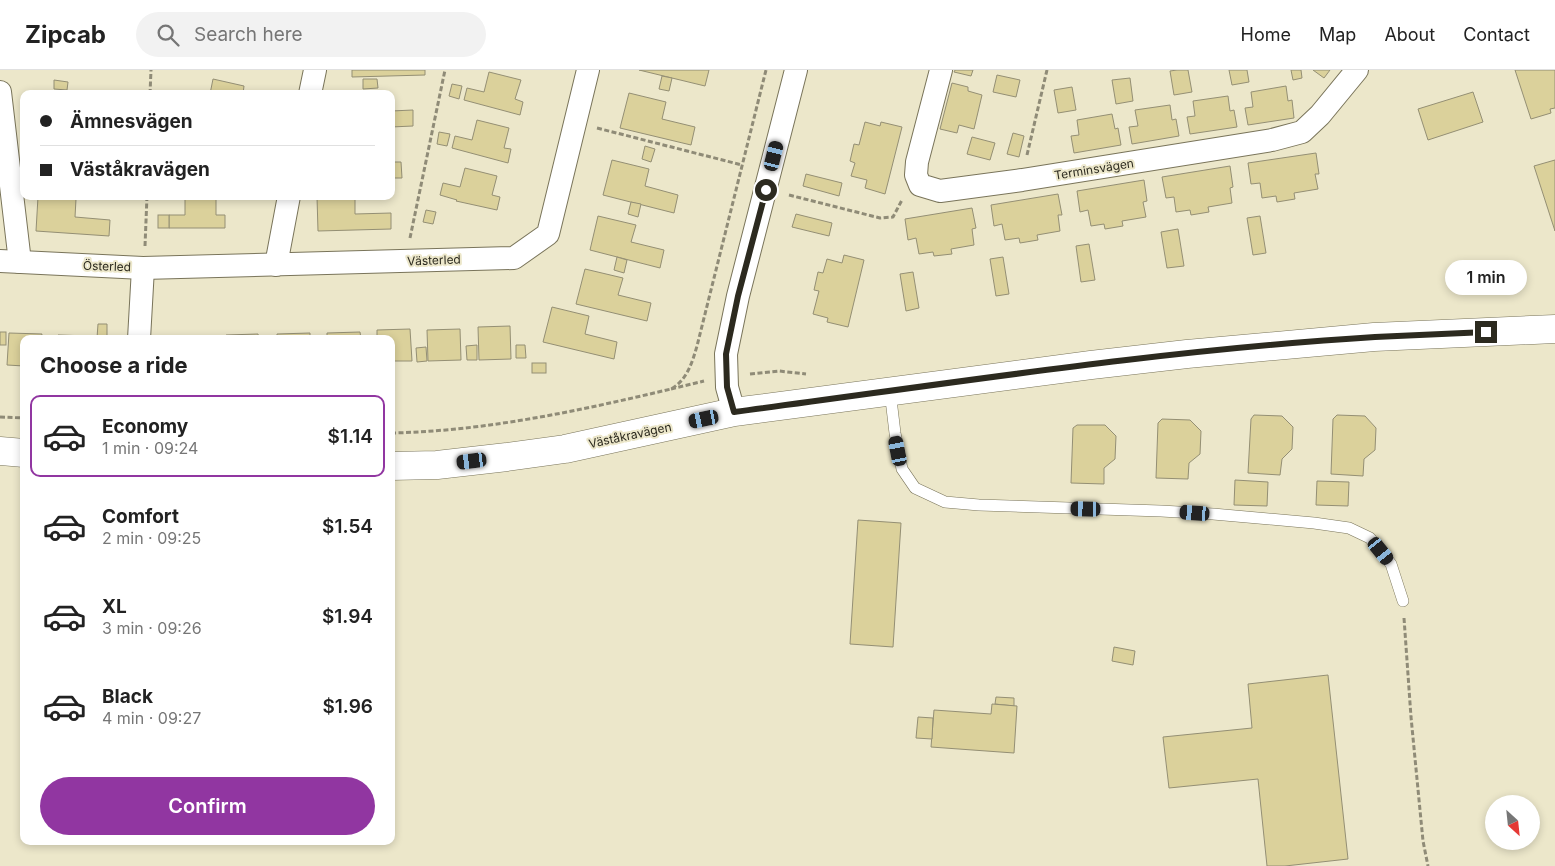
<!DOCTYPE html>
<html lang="en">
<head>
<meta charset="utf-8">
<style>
  :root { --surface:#fff; --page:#f2f2f2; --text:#222; --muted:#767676; --line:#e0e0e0; --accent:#9136a1 }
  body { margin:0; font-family:Inter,sans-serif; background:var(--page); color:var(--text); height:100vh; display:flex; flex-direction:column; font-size:19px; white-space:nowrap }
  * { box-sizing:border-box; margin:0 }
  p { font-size:16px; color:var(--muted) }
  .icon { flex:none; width:28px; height:28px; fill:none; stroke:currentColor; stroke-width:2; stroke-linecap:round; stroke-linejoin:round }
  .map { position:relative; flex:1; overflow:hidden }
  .side { position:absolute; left:20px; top:265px; width:375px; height:510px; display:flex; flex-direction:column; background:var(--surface); border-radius:10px; box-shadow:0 2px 8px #0003 }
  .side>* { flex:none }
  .hud { position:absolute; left:20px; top:20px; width:375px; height:110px; border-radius:10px; box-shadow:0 2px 8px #0003; display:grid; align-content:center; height:110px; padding:0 20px; background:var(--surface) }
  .needle { width:32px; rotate:153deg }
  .controls { position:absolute; left:1485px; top:725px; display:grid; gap:10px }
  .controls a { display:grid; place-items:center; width:55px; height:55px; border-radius:50%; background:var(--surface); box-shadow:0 2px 8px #0003; font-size:25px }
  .end { position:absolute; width:22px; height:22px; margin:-11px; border:6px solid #2c2a1f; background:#fff; box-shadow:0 0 0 2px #fff }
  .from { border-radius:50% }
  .bubble { position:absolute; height:35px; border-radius:18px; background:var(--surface); box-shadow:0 2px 8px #0003; font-size:16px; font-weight:600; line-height:35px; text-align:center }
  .car { position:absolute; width:15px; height:30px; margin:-15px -8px; border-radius:6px; box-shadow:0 0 4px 1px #0007; background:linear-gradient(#222 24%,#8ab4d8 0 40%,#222 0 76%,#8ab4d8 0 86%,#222 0) }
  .hud b { display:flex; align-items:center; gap:18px; height:48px; font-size:19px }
  .hud b+b { border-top:1px solid var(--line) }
  .hud i { width:12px; height:12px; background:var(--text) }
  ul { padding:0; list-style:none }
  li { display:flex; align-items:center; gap:15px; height:82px; margin:0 10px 8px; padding:0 10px; border:2px solid transparent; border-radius:10px }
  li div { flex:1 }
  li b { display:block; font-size:19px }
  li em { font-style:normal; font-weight:600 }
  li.on { border-color:var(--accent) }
  li>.icon { width:45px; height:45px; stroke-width:1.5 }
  h2 { padding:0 20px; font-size:22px; line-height:60px }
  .primary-button { display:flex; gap:10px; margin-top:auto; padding:10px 20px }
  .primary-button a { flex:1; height:58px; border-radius:30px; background:var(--accent); color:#fff; font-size:20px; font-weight:600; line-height:58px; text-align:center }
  header { display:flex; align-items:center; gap:30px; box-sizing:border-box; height:70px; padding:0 25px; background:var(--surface); border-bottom:1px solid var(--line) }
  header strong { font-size:24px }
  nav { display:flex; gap:28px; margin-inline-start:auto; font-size:18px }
  .search { width:350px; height:45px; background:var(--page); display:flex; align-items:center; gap:12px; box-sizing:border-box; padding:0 18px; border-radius:28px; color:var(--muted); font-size:19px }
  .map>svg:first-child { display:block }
  .building { fill:#dbd19b; stroke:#948f74 }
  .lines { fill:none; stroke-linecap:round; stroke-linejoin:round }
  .service-casing { stroke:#79745a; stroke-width:12 }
  .minor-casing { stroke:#79745a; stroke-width:24 }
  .tertiary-casing { stroke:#79745a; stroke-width:29 }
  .path { stroke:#8f8b77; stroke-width:3; stroke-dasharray:5 2.5; stroke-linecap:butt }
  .service { stroke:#fff; stroke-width:11 }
  .minor { stroke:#fff; stroke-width:22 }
  .tertiary { stroke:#fff; stroke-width:28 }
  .route { stroke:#2c2a1f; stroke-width:6 }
  .labels { text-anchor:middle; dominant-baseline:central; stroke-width:4; stroke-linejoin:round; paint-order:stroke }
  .street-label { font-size:12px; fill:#2c2a1f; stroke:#ece7ca }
</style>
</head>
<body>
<header>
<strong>Zipcab</strong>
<div class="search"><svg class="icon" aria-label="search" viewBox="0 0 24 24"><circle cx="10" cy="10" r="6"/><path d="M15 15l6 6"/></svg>Search here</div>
<nav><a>Home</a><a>Map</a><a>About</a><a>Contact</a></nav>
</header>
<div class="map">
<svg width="1555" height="796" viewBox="0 0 1555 796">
  <rect width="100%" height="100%" fill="#ece7ca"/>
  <g class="building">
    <path d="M352,0H425V5L352,7Z"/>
    <path d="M639,0H709L705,16Z"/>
    <path d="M955,0H973L971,6L954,2Z"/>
    <path d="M1177,0H1188L1192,22L1174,25L1170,1Z"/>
    <path d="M1229,0H1247L1249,12L1232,15Z"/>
    <path d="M1291,0H1301L1302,8L1293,10Z"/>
    <path d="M1313,0H1330L1324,8Z"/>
    <path d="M1515,0H1555V38L1550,39L1551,43L1531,49Z"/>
    <path d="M489,2L521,10L515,29L523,32L520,45L464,30L467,18L484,22Z"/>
    <path d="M997,5L1020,10L1016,27L993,22Z"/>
    <path d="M662,6L672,8L669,21L659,19Z"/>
    <path d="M1130,8L1133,31L1116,34L1112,10Z"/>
    <path d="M213,9L244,16L243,24H210Z"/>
    <path d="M363,9H377L378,18L363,19Z"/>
    <path d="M54,10L68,12L67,20L54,19Z"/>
    <path d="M952,13L968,17V21L982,25L974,59L959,55L957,63L940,59Z"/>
    <path d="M452,14L462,16L459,29L449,26Z"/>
    <path d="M1286,16L1288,31L1292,30L1294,48L1248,55L1245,38L1253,37L1251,22Z"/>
    <path d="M1072,17L1076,40L1058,43L1054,20Z"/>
    <path d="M1473,22L1483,52L1428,70L1418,39Z"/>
    <path d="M629,23L666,32L662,49L695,57L691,75L620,58Z"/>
    <path d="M1228,26L1230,41L1234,40L1237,57L1190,64L1187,47L1195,46L1193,31Z"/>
    <path d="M1170,35L1172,50L1176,49L1179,66L1132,74L1129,57L1138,56L1135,40Z"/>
    <path d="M413,40V56L391,57V41Z"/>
    <path d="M1112,44L1115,59L1118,58L1121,75L1074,83L1071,66L1079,65L1077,50Z"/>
    <path d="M477,50L509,58L504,78L511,79L508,93L452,78L455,66L472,70Z"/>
    <path d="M865,52L880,56L881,52L902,57L885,124L865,118L867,110L851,106L855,93L850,91L854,74L859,75Z"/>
    <path d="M439,62L450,64L447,76L437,74Z"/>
    <path d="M1013,63L1024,66L1019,87L1007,84Z"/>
    <path d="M972,67L995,73L990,90L967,84Z"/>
    <path d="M645,76L655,79L651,92L642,89Z"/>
    <path d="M1316,83L1319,104H1315L1318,119L1294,123L1295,129L1277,132L1276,126L1262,128L1260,113L1251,114L1248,93Z"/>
    <path d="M612,90L649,99L645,116L678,125L674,143L603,125Z"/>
    <path d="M1555,90V161L1534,96Z"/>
    <path d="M391,92H401L402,108H391Z"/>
    <path d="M1230,96L1233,117L1230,118L1232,133L1208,137L1209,142L1191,145L1190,140L1176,142L1174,127L1166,128L1162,107Z"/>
    <path d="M465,98L497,106L492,125L500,127L497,140L456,131L457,130L440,125L443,113L460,117Z"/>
    <path d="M806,104L842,113L839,126L803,116Z"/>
    <path d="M1144,110L1147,131L1143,132L1146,147L1122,151L1123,156L1105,159L1104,154L1091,156L1088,140L1080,142L1077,121Z"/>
    <path d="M1058,124L1062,145H1058L1060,161L1037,165L1038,170L1020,173L1019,168L1005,170L1002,154L994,156L991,135Z"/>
    <path d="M185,126H216V145H225V158H169V145H185Z"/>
    <path d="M355,126V144L391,143V159L318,161L317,127Z"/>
    <path d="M38,127L76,129L75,147L110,150L109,166L36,161Z"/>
    <path d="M631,132L641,134L638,147L628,144Z"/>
    <path d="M972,138L976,158L972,159L974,175L951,179L952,184L934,186L933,182L919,184L916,168L908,170L905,149Z"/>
    <path d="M426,140L436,142L433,154L423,152Z"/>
    <path d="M796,144L832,153L829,166L792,157Z"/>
    <rect x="158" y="145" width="11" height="13"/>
    <path d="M598,146L636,155L631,172L664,180L660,198L590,180Z"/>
    <path d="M1260,146L1266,183L1253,185L1247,148Z"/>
    <path d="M1178,159L1184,196L1167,198L1161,162Z"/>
    <path d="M1089,174L1095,210L1081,212L1076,176Z"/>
    <path d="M844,185L864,190L848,257L827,252L828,248L813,244L819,221L814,220L818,202L823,203L827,189L842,193Z"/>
    <path d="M617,187L627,190L624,203L614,200Z"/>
    <path d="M1003,187L1009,224L996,226L990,189Z"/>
    <path d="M585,199L623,208L618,225L651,233L647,251L576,234Z"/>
    <path d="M913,202L919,238L906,241L900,204Z"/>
    <path d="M552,237L589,246L585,264L617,272L614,289L543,272Z"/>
    <path d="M98,254H107V268H97Z"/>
    <path d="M510,256L511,289L479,290L478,257Z"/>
    <path d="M410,259L412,291H391V269H377V260Z"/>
    <path d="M460,259L461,290L428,291L427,260Z"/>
    <rect x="0" y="262" width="6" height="13"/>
    <path d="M360,262L361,269H327V263Z"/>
    <path d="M9,263L42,264L41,269H24V296L7,295Z"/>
    <path d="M310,263V269H277V264Z"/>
    <path d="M258,264L259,269H226V265Z"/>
    <path d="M58,265L90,266V269H58Z"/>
    <path d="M206,266V269H172V267Z"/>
    <path d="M477,275V290H467L466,276Z"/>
    <path d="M516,275H525L526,288H516Z"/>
    <path d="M426,277L427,291L417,292L416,278Z"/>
    <rect x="532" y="293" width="14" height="10"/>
    <path d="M1254,345L1282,346L1293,357L1292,379L1282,389L1280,405L1248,403L1251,349Z"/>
    <path d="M1337,345L1365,346L1376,358L1375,380L1364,389L1363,406L1331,404L1333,349Z"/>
    <path d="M1162,349L1190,350L1201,361L1200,384L1189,393L1188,409L1156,408L1158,353Z"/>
    <path d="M1077,355H1105L1116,366L1115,389L1104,398V414L1071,413L1073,358Z"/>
    <path d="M1235,410L1268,412L1267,436L1234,435Z"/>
    <path d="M1317,411L1349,412L1348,436L1316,435Z"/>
    <path d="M858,450L901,453L893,577L850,574Z"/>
    <path d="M1114,577L1135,581L1133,595L1112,591Z"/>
    <path d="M1328,605L1348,789L1285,796H1267L1258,709L1169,718L1163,667L1252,658L1248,614Z"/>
    <path d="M996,627L1014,628V636L995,634Z"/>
    <path d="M992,634L1017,636L1014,683L931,677L934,640L991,644Z"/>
    <path d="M918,647L933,648L932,669L916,668Z"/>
  </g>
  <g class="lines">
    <g class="service-casing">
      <path id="service" d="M890,321L895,363L902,399L915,418L945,432L979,435L1161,441L1213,444L1314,453L1349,458L1370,468L1391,494L1403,531"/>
    </g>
    <g class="minor-casing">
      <g id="minor">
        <path d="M941,0L917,92L916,105L920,115L940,121L1022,110L1272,70L1302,62L1320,45L1357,0"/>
        <path d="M0,22L20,192"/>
        <path d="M310,24L315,0"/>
        <path d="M0,191L143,198L514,188L548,164L588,0"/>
        <path d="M276,195L289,126"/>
        <path d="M139,269L143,198"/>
        <path d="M734,342L727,317L726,284L738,226L796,0"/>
      </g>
    </g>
    <g class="tertiary-casing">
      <g id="tertiary">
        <path d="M0,381L24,383"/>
        <path d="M391,396L437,395L507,387L565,379L734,342L1091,295L1187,284L1374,267L1555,259"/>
      </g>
    </g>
    <g class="path">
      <path d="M150,24L151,0"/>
      <path d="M597,58L742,95"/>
      <path d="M1027,85L1047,0"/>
      <path d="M789,125L880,148L893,147L902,130"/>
      <path d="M410,168L445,0"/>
      <path d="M145,176L147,126"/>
      <path d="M750,304L779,301L806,304"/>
      <path d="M671,319L704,311"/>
      <path d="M0,347L24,348"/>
      <path d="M391,363C486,361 578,341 671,319C687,310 692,293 697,276L766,0"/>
      <path d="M1404,548L1411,647L1423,771L1428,796"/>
    </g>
    <use href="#service" class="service"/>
    <use href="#minor" class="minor"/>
    <use href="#tertiary" class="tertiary"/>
  </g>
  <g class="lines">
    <path class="route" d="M766,120L738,226L726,284L727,317L734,342C947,314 1161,280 1375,267C1412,265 1449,264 1486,262"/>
  </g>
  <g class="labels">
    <g class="street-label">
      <text transform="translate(1094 99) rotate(-9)">Terminsvägen</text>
      <text transform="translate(434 190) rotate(-2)">Västerled</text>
      <text transform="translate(107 196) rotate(2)">Österled</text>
      <text transform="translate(630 365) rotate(-12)">Väståkravägen</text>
    </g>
  </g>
</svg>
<div class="controls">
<a><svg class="needle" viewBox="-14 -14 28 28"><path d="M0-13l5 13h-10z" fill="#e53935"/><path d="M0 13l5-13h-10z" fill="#767676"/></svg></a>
</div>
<i class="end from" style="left:766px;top:120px"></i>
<i class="end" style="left:1486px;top:262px"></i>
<div class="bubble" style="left:1445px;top:190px;width:82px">1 min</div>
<i class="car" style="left:774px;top:86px;rotate:14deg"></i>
<i class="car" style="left:704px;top:349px;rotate:258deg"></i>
<i class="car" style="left:898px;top:381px;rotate:349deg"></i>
<i class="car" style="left:472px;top:391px;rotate:263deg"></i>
<i class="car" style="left:1086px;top:439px;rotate:271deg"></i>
<i class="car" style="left:1195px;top:443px;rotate:274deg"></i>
<i class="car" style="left:1381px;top:481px;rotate:141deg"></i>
<div class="hud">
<b><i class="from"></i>Ämnesvägen</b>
<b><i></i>Väståkravägen</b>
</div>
<section class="side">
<h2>Choose a ride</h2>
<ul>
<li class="on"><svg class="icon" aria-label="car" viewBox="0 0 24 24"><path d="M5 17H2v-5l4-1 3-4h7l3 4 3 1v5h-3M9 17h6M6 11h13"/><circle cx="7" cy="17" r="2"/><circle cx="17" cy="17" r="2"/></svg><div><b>Economy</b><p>1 min · 09:24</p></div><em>$1.14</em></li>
<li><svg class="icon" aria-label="car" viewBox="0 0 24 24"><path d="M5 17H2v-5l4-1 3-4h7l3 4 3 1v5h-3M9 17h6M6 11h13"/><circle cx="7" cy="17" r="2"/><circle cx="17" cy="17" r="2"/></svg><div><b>Comfort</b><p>2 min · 09:25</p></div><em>$1.54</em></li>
<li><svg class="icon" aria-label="car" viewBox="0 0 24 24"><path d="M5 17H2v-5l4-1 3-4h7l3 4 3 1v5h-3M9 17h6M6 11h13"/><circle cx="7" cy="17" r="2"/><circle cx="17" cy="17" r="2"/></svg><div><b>XL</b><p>3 min · 09:26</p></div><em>$1.94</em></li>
<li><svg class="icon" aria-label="car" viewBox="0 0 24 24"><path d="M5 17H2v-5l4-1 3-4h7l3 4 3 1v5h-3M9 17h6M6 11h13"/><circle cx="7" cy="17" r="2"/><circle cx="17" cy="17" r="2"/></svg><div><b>Black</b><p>4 min · 09:27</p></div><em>$1.96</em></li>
</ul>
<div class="primary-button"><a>Confirm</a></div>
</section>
</div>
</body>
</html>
